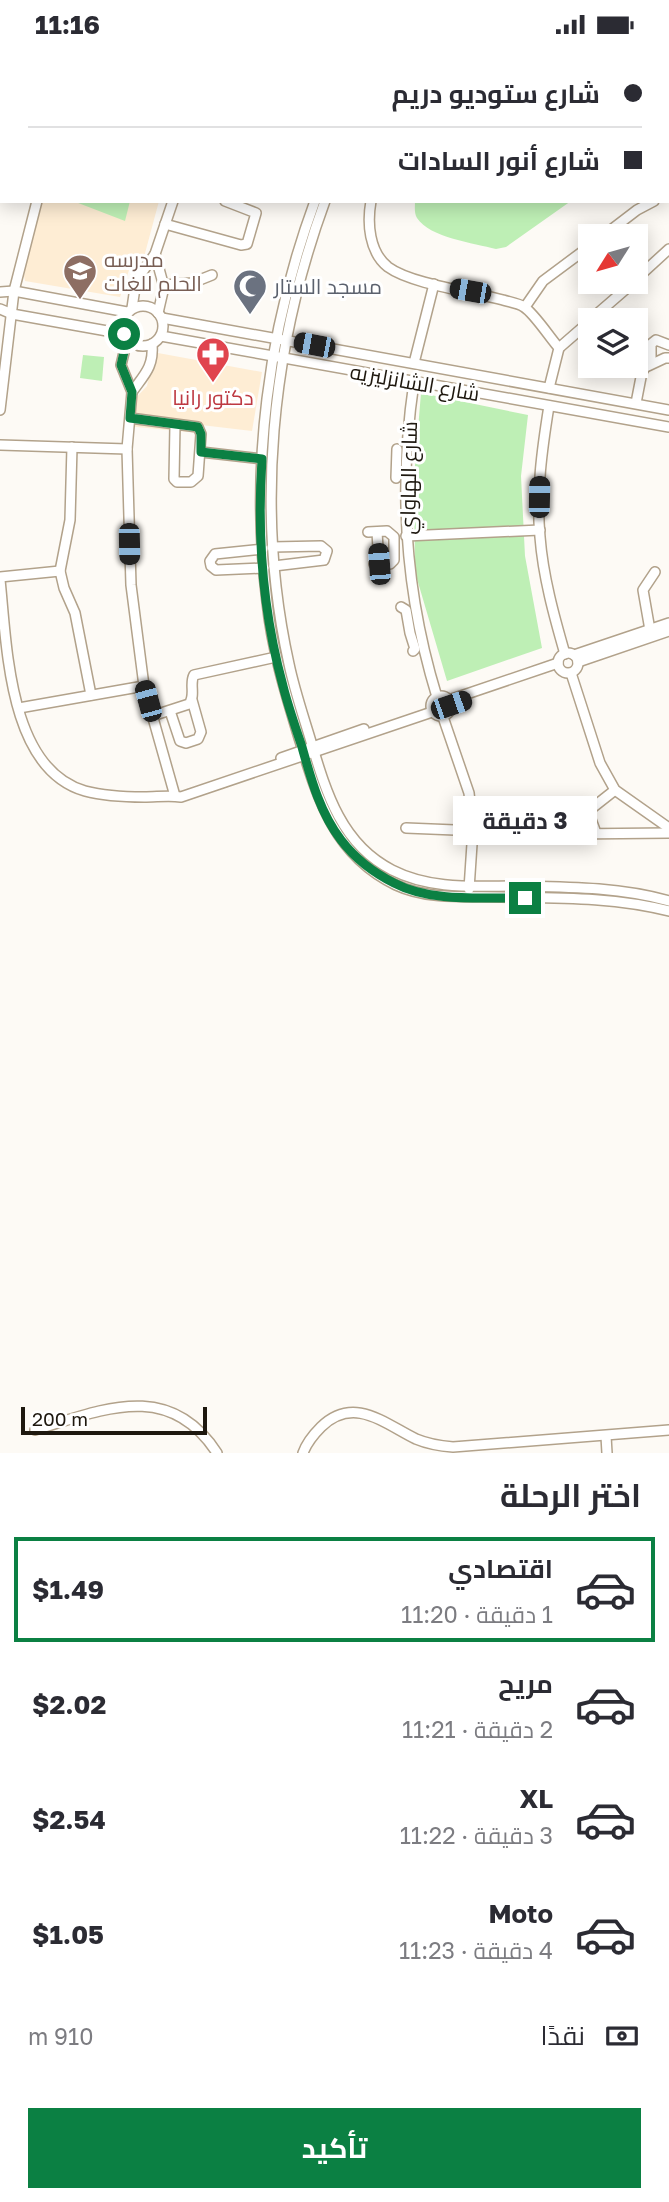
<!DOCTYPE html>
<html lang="ar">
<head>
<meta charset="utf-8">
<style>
  :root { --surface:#fff; --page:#f2f2f3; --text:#2b2b33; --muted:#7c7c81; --line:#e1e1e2; --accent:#0b8043 }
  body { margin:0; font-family:"Golos Text",Cairo,sans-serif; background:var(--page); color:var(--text); direction:rtl; height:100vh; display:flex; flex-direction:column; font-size:26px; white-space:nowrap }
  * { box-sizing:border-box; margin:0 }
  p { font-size:23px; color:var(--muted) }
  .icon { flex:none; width:38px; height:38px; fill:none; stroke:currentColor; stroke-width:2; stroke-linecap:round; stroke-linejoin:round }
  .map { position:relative; height:1404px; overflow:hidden; direction:ltr }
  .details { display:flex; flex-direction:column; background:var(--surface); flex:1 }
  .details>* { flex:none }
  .top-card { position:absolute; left:0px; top:0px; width:670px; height:154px; box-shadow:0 4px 18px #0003; direction:rtl; display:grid; align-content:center; height:154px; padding:0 28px; background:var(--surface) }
  .needle { width:46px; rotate:233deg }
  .buttons { position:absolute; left:578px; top:175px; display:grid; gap:14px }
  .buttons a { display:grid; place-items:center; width:70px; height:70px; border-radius:0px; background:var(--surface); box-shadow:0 4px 18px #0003; font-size:35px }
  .scale { position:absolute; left:21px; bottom:18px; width:186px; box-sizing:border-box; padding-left:7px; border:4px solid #1e180f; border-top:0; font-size:19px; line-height:24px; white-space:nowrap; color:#1e180f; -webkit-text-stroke:5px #fff; paint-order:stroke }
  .end { position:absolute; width:32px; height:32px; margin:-16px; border:9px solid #0b8043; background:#fff; box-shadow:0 0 0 4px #fff }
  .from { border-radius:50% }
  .bubble { position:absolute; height:49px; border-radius:0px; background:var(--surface); box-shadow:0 4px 18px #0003; font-size:23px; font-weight:700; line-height:49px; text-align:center; direction:rtl }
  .car { position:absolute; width:21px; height:42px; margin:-21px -10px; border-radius:9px; box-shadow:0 0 5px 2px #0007; background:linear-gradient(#222 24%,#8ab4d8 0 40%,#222 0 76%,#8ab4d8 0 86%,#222 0) }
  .top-card b { display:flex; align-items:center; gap:24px; height:66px; font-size:26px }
  .top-card b+b { border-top:2px solid var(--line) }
  .top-card i { width:18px; height:18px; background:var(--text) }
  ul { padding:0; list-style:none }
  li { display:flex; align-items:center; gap:21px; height:105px; margin:0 14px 10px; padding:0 14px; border:4px solid transparent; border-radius:0px }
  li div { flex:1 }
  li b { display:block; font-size:26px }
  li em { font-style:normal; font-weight:700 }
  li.current { border-color:var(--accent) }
  li>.icon { width:63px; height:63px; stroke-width:1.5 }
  h2 { padding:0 28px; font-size:32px; line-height:84px }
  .pay { display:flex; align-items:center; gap:18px; height:77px; padding:0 28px; font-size:26px }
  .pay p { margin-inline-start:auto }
  .button { display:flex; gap:14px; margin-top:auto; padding:14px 28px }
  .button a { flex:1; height:80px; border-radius:0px; background:var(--accent); color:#fff; font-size:28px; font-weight:700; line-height:80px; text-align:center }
  .status { display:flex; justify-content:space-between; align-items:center; height:49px; padding:0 35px; background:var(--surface); direction:ltr }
  .status svg { height:19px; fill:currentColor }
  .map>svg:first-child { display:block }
  .built { fill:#feedd4 }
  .green { fill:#beefb5 }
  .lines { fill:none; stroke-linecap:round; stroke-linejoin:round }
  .minor-casing { stroke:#b2a28b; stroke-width:12 }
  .minor { stroke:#fff; stroke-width:9 }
  .route { stroke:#0b8043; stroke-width:9 }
  .labels { text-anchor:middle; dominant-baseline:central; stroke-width:6; stroke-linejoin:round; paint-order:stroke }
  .education-label { font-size:21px; fill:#785e54; stroke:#fff; text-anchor:start }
  .worship-label { font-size:21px; fill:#5b616d; stroke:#fff; text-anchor:start }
  .street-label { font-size:21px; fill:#1e180f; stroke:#fff }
  .health-label { font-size:21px; fill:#be3a42; stroke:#fff }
</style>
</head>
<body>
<div class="status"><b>11:16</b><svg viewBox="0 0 49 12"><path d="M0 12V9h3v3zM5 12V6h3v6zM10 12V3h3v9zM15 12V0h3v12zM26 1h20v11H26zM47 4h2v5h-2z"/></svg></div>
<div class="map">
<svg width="669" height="1404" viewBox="0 0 669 1404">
  <rect width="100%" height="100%" fill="#fdfaf5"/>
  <g class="built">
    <path d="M41,152H159L144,208L129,221L120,248L25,232L24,227L30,191Z"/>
    <path d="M158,304L262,323L252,382L201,376L198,384L127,377L133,352L147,337L153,307Z"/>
  </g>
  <g class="green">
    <path d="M73,152H130L125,172Z"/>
    <path d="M415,152H571L506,198L496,200C474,194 430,189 417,169C414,164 415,158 415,152Z"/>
    <path d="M83,306L104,308L102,332L80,329Z"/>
    <path d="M421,344L528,366L521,427L525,507L542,599L447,632L415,523L414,428Z"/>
  </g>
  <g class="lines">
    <g class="minor-casing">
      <g id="minor">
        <path d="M317,0L320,2"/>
        <path d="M90,2L91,0"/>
        <path d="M158,2V0"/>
        <path d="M235,2L236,0"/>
        <path d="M336,2L337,0"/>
        <path d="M389,2L390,0"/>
        <path d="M402,2L403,0"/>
        <path d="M469,2L470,0"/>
        <path d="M668,148H669"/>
        <path d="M315,152C268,280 250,418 267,553C272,601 286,646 300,692C318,751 335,807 396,836C428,851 467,847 501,848C557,849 614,848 669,862"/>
        <path d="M325,152C271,299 255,462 289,615C294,639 302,663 309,686C325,739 339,794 392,821C431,841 475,837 517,837C568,838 620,838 669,852"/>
        <path d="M371,152C367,174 369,203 388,218C411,235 473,243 503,251C509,253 518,254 524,258C534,264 550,289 559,299L549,339"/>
        <path d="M165,175L241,196L247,195L256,164L225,152"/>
        <path d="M603,187L637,161L654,152"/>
        <path d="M155,205L164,238L158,264"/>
        <path d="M635,231L669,200"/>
        <path d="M164,236L192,234L212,226"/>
        <path d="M0,243L14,242L127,263"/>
        <circle cx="143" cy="277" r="20"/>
        <path d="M525,258L543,232L590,197"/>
        <path d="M132,259L136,232L155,205L173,152"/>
        <path d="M0,260L12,265L124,285"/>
        <path d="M162,269L669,361"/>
        <path d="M590,271L634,233"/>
        <path d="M161,287L669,378"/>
        <path d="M127,291L121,316L132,343L127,400L131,536L144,637L175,747"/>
        <path d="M559,299L590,272"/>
        <path d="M414,314L434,235"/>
        <path d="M648,317L665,309H669"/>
        <path d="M414,333C398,440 405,544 437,648"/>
        <path d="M132,343C144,326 154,318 152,295"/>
        <path d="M636,354L642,323L651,310V295L656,291L669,296"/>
        <path d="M549,357C542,400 536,444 540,488C543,527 554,567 565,605"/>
        <path d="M0,361L14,242L37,152"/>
        <path d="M130,369L198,378L201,385L198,427L191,433H177L174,430L175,376"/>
        <path d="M0,396L127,400"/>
        <path d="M72,398L70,471L60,522L64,539L75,564L91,646"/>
        <path d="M201,403L262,410"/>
        <path d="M396,429L397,400"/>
        <path d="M368,483L387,482L394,488V511L390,515H374"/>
        <path d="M377,483L379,515"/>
        <path d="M406,487L540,481"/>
        <path d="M272,498L321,497L327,502L324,511L274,517"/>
        <path d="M263,500L215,505L210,512L211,517L216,521L264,519"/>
        <path d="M0,528L60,522"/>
        <path d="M0,531C7,596 8,720 85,742C104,747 125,748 144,748C157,748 169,746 181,748L432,663"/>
        <path d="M401,558L406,561L410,584L415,600L413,602"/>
        <path d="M650,581L643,541L655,523"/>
        <circle cx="568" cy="614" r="10"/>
        <path d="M574,606L669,574"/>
        <path d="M578,613L669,582"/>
        <path d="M571,624L600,714L615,741L669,779"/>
        <circle cx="441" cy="657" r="10"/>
        <path d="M449,651L558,614"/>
        <path d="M19,659L144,637"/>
        <path d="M170,662L180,692L186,694L198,690L201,683L192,651"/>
        <path d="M152,667L189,655C196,646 189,635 194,626L276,608"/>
        <path d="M443,668L469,744L473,780L469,840"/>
        <path d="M281,709L364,680"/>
        <path d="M588,762L596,784"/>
        <path d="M406,779L527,784L563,782L572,785L669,784"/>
        <path d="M563,782L615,741"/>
        <path d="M35,1381C102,1361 169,1330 217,1404"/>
        <path d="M606,1387L607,1404"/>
        <path d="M303,1404C307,1393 313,1386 321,1378C354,1346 385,1375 416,1390C428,1395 440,1397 453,1398L669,1381"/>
      </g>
    </g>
    <use href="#minor" class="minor"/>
  </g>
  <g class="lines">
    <path class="route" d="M124,285L127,290L121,316L132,343L130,369L198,378L201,385V403L262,410C257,484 263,564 283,637C288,657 295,677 302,698C311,730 320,764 341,791C354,808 374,824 394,834C432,854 483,848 525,849"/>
  </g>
  <defs>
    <g id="school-pin" transform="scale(1.75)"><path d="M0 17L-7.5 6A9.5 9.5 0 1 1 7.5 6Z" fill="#8d6e63" stroke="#fff"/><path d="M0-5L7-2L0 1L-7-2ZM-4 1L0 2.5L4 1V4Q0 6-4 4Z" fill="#fff"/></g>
    <g id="mosque-pin" transform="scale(1.75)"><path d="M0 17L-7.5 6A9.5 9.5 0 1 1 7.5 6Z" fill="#6b7280" stroke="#fff"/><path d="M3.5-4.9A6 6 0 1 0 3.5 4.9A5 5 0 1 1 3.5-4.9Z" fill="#fff"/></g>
    <g id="pharmacy-pin" transform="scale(1.75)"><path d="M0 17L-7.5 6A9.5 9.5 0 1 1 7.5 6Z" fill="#e0444e" stroke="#fff"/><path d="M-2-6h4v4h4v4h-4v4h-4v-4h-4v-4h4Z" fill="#fff"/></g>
  </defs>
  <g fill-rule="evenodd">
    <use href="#school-pin" x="80" y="222"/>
    <use href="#mosque-pin" x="250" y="237"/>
    <use href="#pharmacy-pin" x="213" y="305"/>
  </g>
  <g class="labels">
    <g class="education-label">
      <text x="104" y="210">مدرسه<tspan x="104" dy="24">الحلم للغات</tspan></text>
    </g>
    <g class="worship-label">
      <text x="274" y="237">مسجد الستار</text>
    </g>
    <g class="street-label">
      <text transform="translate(415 333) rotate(10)">شارع الشانزليزيه</text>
      <text transform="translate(408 429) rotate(-89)">شارع الهاواي</text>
    </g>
    <g class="health-label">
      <text x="213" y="348">دكتور رانيا</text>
    </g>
  </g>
</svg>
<div class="buttons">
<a><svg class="needle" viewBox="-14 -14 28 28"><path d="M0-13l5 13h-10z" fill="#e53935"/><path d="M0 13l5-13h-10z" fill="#7c7c81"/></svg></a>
<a><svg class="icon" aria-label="layers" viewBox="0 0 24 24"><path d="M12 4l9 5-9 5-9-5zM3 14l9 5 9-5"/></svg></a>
</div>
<div class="scale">200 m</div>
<i class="end from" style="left:124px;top:285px"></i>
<i class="end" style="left:525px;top:849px"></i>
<div class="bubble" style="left:453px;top:747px;width:144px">3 دقيقة</div>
<i class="car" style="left:470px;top:242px;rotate:280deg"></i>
<i class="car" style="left:314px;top:296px;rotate:281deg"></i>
<i class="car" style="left:539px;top:448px;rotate:1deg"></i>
<i class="car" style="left:129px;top:495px;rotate:179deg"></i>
<i class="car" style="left:379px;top:515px;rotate:356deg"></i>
<i class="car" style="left:148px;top:652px;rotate:345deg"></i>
<i class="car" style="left:451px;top:656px;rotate:71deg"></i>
<div class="top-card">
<b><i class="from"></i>شارع ستوديو دريم</b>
<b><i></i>شارع أنور السادات</b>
</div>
</div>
<section class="details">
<h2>اختر الرحلة</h2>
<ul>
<li class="current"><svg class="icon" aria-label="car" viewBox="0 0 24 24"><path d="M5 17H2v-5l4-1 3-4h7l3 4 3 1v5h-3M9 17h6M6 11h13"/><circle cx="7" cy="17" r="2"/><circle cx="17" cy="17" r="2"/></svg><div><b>اقتصادي</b><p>1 دقيقة · 11:20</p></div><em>$1.49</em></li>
<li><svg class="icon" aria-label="car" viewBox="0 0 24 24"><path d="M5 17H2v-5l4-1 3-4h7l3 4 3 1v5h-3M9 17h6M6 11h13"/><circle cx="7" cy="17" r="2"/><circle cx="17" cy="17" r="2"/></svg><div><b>مريح</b><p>2 دقيقة · 11:21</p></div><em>$2.02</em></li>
<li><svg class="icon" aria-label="car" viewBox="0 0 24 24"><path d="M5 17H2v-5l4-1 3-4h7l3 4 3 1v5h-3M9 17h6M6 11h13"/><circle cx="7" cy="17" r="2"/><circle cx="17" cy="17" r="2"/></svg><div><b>XL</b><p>3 دقيقة · 11:22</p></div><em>$2.54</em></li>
<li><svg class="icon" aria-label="car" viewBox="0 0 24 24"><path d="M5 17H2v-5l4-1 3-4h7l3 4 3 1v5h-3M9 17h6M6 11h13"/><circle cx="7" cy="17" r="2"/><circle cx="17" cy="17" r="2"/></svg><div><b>Moto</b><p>4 دقيقة · 11:23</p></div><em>$1.05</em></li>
</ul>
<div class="pay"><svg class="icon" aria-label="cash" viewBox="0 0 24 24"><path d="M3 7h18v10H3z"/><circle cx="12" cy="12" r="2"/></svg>نقدًا<p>910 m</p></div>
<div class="button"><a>تأكيد</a></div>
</section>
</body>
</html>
